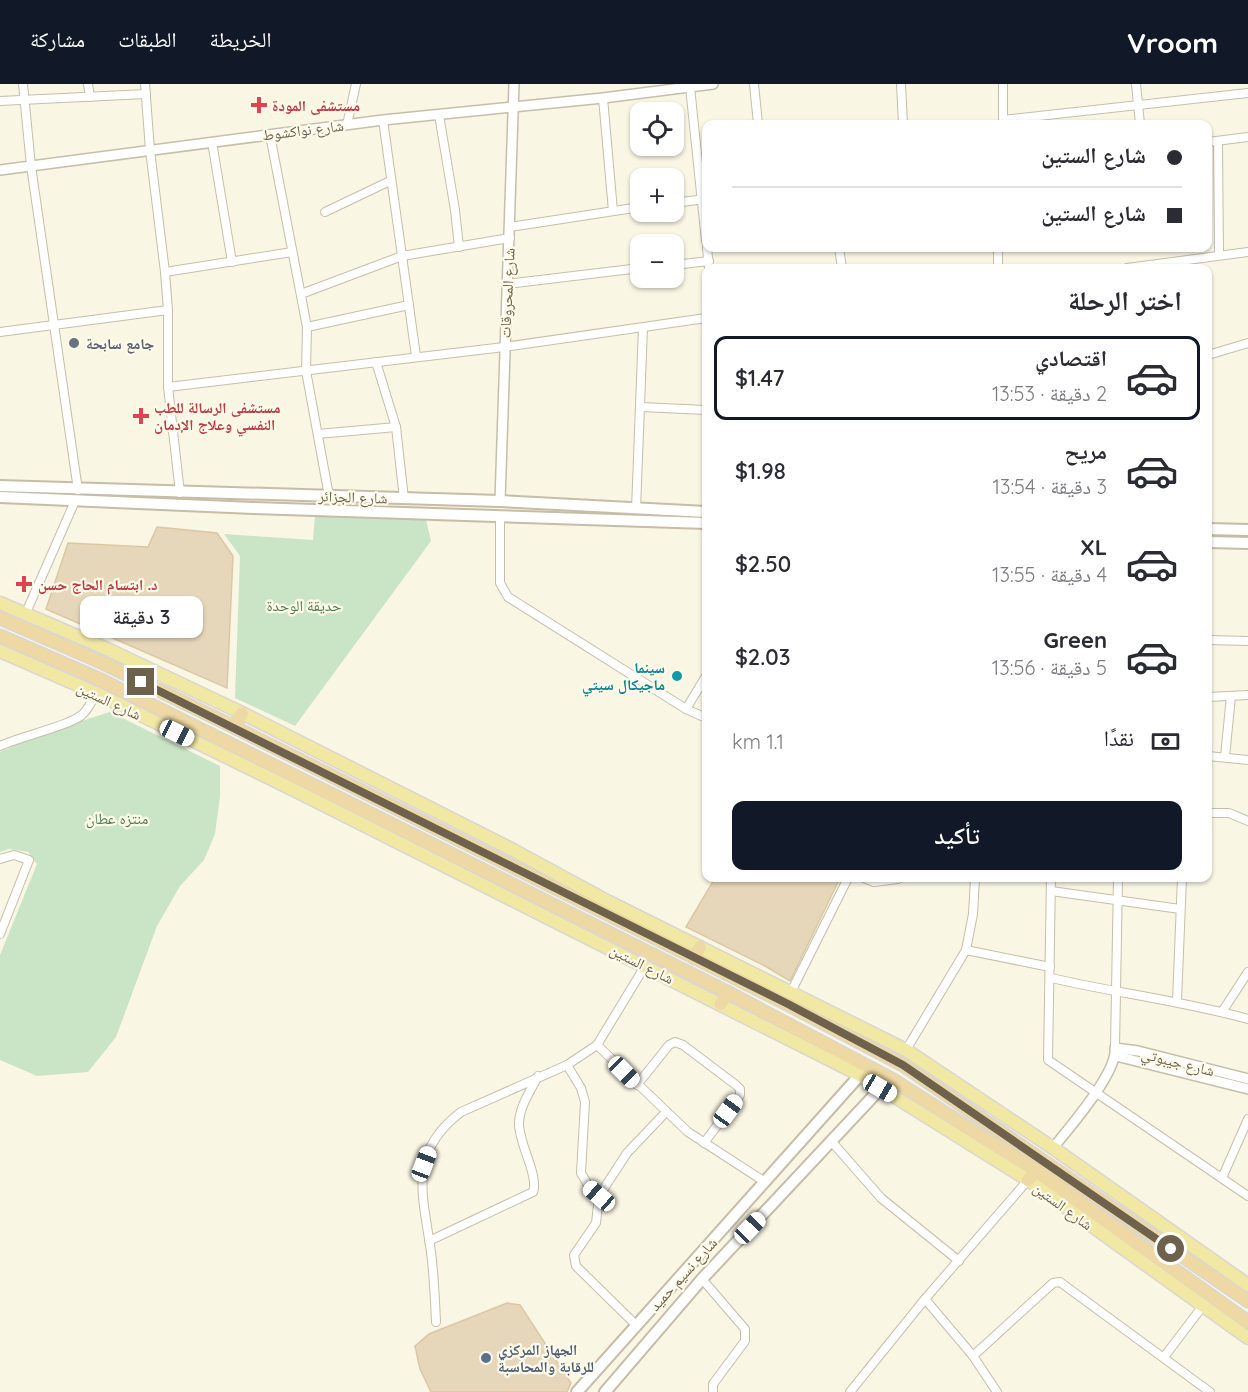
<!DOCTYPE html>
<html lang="ar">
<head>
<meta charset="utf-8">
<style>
  :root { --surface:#fff; --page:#f7f7f7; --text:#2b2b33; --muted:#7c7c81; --line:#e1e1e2; --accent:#111827 }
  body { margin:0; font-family:Quicksand,"Noto Naskh Arabic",sans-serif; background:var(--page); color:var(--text); direction:rtl; height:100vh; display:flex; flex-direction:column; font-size:22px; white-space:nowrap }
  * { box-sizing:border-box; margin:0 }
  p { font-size:20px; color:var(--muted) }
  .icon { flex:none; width:33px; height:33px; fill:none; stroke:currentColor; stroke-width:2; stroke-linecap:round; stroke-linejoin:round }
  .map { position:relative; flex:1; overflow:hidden; direction:ltr }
  .panel { position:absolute; left:702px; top:180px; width:510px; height:618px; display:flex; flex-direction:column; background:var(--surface); border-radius:12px; box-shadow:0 2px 4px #0004; direction:rtl }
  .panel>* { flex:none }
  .top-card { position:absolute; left:702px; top:36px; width:510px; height:132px; border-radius:12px; box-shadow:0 2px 4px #0004; direction:rtl; display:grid; align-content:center; height:132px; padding:0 30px; background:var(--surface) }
  .tools { position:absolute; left:630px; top:18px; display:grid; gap:12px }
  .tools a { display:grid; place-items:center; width:54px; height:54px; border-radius:12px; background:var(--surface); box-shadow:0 2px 4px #0004; font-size:30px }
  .end { position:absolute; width:27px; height:27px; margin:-14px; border:8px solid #6f624d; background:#fff; box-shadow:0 0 0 3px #fff }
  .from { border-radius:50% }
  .bubble { position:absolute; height:42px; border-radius:12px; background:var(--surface); box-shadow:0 2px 4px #0004; font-size:20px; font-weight:600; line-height:42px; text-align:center; direction:rtl }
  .car { position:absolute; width:18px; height:36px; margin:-18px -9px; border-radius:8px; box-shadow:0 0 4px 2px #0007; background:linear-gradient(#fff 24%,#345 0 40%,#fff 0 76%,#345 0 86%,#fff 0) }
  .top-card b { display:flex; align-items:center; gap:21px; height:57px; font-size:22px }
  .top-card b+b { border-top:2px solid var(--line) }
  .top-card i { width:15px; height:15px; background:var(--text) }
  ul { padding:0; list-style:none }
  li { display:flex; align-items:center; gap:18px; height:84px; margin:0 12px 9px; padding:0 18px; border:3px solid transparent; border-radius:12px }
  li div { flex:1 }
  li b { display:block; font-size:22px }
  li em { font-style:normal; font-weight:600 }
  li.active { border-color:var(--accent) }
  li>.icon { width:54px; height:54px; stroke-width:1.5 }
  h2 { padding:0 30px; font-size:27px; line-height:72px }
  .pay { display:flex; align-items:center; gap:15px; height:66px; padding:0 30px; font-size:22px }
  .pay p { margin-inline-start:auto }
  .button { display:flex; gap:12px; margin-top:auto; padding:12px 30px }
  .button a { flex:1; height:69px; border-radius:12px; background:var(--accent); color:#fff; font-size:24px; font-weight:600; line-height:69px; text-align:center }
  header { display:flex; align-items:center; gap:36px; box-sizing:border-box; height:84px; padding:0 30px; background:var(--accent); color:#fff }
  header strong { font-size:28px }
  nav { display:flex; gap:33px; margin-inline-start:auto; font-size:21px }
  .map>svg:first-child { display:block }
  .green { fill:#c9e5c5 }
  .building { fill:#e6d7ba; stroke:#dcc7a2; stroke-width:1.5 }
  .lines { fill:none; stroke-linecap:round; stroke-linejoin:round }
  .minor-casing { stroke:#c7beaa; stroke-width:10 }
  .tertiary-casing { stroke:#c7beaa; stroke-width:12 }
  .secondary-casing { stroke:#c7bda6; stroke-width:14 }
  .primary-casing { stroke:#dad6d1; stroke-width:15 }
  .trunk-casing { stroke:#dad6d1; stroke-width:15 }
  .minor { stroke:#fff; stroke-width:8 }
  .tertiary { stroke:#fff; stroke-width:9 }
  .secondary { stroke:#fff; stroke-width:10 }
  .primary { stroke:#f1e8a4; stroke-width:12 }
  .trunk { stroke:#eed8a3; stroke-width:12 }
  .route { stroke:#6f624d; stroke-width:8 }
  .health-dot { fill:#e0444e; stroke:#fdfaea; stroke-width:2 }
  .worship-dot { fill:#6b7280; stroke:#fdfaea; stroke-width:2 }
  .culture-dot { fill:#0f9aa8; stroke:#fdfaea; stroke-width:2 }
  .service-dot { fill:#5c6f8a; stroke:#fdfaea; stroke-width:2 }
  .labels { text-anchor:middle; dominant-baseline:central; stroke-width:4.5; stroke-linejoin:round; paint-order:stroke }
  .health-label { font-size:15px; font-weight:bold; fill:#be3a42; stroke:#fdfaea; text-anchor:start }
  .street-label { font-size:15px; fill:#6f624d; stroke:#fdfaea }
  .worship-label { font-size:15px; font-weight:bold; fill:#5b616d; stroke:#fdfaea; text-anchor:start }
  .park-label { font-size:15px; fill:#4e7e4c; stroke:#fdfaea }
  .culture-label { font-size:15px; font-weight:bold; fill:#0d838f; stroke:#fdfaea; text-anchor:end }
  .service-label { font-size:15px; font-weight:bold; fill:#4e5e75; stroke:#fdfaea; text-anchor:start }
</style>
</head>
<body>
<header>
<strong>Vroom</strong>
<nav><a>الخريطة</a><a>الطبقات</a><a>مشاركة</a></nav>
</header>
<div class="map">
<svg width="1248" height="1308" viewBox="0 0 1248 1308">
  <rect width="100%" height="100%" fill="#f9f6e4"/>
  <g class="green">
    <path d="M315,431L426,436L431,457L295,642L235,614L240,472L224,450L313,456Z"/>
    <path d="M110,628L220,682V712L215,750L204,776L180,802L157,842L116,953L88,988L37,992L0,976V871L37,780L28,768L9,765L0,768V668L43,649Z"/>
  </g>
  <g class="building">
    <path d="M157,443L217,449L233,472L227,604L46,525L68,459L148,463Z"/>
    <path d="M715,794H840L790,897L765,882L686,843Z"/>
    <path d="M507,1219L520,1221L571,1299L567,1308H431L420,1285L415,1262L429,1250Z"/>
  </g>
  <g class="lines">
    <g class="minor-casing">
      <g id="minor">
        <path d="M23,0L31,82L78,406"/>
        <path d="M88,0L90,13"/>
        <path d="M145,0L150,66L165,188L168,226V303L180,409"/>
        <path d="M754,0L758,40"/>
        <path d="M901,0L903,40"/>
        <path d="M1136,0L1140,40"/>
        <path d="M690,3L706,157"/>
        <path d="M603,14L613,127"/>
        <path d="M0,17L146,10"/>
        <path d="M439,31L455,126L459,163"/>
        <path d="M383,36L416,272"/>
        <path d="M1003,36L1248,9"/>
        <path d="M1003,40V0"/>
        <path d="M347,41L356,0"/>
        <path d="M270,51L307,243L306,287L329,412"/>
        <path d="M1218,57L1219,171"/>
        <path d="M212,58L232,178"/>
        <path d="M1208,58L1248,53"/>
        <path d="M674,119L705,115"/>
        <path d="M325,128L390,97"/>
        <path d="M510,143L640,123"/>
        <path d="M707,164L709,184"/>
        <path d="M839,164L842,184"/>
        <path d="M674,181L709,177"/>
        <path d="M998,184V164"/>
        <path d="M1127,184L1248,168"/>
        <path d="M165,188L292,168"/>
        <path d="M507,200L640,184"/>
        <path d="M301,210L402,172L510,154"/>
        <path d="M307,243L409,221"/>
        <path d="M0,248L168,226"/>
        <path d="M1208,271L1248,259"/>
        <path d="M376,278L396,343L404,415"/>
        <path d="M168,303L504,263L706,234"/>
        <path d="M641,323L706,326"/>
        <path d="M318,350L396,343"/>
        <path d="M636,425L643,244"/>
        <path d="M500,432V499L508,513L686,625L706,634"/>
        <path d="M25,531L75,417"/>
        <path d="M1208,556L1248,557"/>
        <path d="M1208,613L1248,611"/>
        <path d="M686,625L706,592"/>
        <path d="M0,662C21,652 70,642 83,630C89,624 92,617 96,609"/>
        <path d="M1208,672L1248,676"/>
        <path d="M1225,673L1231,612"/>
        <path d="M1208,729H1229L1248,737"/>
        <path d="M0,775L14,771L29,776L0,850"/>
        <path d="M864,794L874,798L898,795"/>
        <path d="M1051,794L1048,976L1248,1112"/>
        <path d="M1051,807L1180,825"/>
        <path d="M966,866L1050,883"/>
        <path d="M1051,894C1116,909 1183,917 1248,935"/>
        <path d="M791,908L848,794"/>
        <path d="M1177,917L1182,794"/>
        <path d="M1222,928L1248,888"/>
        <path d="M597,961L688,1048L765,1098"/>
        <path d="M1115,964L1118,794"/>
        <path d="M906,966L966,866L973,830L975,794"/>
        <path d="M567,981L581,1004L585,1018L581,1089L588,1101L599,1112"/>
        <path d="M637,1001L669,961L675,958L683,961L736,1001L740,1005V1011L704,1059"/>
        <path d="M832,1058L881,1114L959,1177"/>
        <path d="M1222,1094L1248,1035"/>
        <path d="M429,1157L533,1108C539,1092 519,1060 519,1040C519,1023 530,1008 538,992"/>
        <path d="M702,1195L745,1245V1257L713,1300V1308"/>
        <path d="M925,1215L973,1272L997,1308"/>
        <path d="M436,1238C435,1215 434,1191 431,1168C423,1111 407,1069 461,1028L567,981L597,961L645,882"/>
        <path d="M636,1241L576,1182L574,1171L596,1139L599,1112L627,1069L666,1028"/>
        <path d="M973,1272L1053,1199L1060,1198L1210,1308"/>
        <path d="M1164,1273L1202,1223"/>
        <path d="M850,1308L925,1215L1028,1096"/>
      </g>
    </g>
    <g class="tertiary-casing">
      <g id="tertiary">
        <path d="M0,86L383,36L603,14L713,0"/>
        <path d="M500,417L514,0"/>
        <path d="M1116,972L1248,1005"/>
        <path d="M1053,1064C1069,1044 1118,988 1115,964L1138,967L1248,995"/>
      </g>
    </g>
    <g class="secondary-casing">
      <g id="secondary">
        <path d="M0,402L500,417L706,428"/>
        <path d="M0,413L253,424L706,439"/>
        <path d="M1208,445L1248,446"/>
        <path d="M1208,458L1248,459"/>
        <path d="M577,1308L860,991"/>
        <path d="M605,1308L702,1195L881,1004"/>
      </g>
    </g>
    <g class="primary-casing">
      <g id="primary">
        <path d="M0,519L107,565L242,629L513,766L607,817L906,966L1053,1064L1248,1201"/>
        <path d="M0,567L96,609L298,708L860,991L1028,1096L1248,1254"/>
      </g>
    </g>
    <g class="trunk-casing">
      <g id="trunk">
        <path d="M0,534L103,579L234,643L787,920L903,981L1248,1217"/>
        <path d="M0,552L101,596L347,718L727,908L895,997L1036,1087L1248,1238"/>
        <path d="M234,643L242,629"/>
        <path d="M694,874L700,863"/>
        <path d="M721,920L727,908"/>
        <path d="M1028,1096L1036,1087"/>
      </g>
    </g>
    <use href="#minor" class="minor"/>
    <use href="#tertiary" class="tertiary"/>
    <use href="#secondary" class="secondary"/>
    <use href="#primary" class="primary"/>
    <use href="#trunk" class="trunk"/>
  </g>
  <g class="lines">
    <path class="route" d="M141,598L788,920L903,981L1171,1165"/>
  </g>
  <g class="health-dot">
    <path d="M256 12h6v6h6v6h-6v6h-6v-6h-6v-6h6z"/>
    <path d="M138 323h6v6h6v6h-6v6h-6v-6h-6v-6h6z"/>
    <path d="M21 491h6v6h6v6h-6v6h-6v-6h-6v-6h6z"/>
  </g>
  <circle class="worship-dot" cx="74" cy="259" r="6"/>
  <circle class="culture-dot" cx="677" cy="592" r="6"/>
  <circle class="service-dot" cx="486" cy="1274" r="6"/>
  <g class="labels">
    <g class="health-label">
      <text x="272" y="21">مستشفى المودة</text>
      <text x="154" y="323">مستشفى الرسالة للطب<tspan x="154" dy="17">النفسي وعلاج الإدمان</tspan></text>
      <text x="38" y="500">د. ابتسام الحاج حسن</text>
    </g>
    <g class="street-label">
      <text transform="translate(303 46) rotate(-7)">شارع نواكشوط</text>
      <text transform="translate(507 209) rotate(-87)">شارع المحروقات</text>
      <text transform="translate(353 413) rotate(2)">شارع الجزائر</text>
      <text transform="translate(109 617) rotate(25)">شارع الستين</text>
      <text transform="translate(642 880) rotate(27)">شارع الستين</text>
      <text transform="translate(1178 978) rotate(14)">شارع جيبوتي</text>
      <text transform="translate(1063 1122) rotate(36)">شارع الستين</text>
      <text transform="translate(683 1190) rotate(-48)">شارع نسيم حميد</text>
    </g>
    <g class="worship-label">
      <text x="86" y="259">جامع سابحة</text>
    </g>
    <g class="park-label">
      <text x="304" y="521">حديقة الوحدة</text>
      <text x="117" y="734">منتزه عطان</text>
    </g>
    <g class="culture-label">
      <text x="665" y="583">سينما<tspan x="665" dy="17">ماجيكال سيتي</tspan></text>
    </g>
    <g class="service-label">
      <text x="498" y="1265">الجهاز المركزي<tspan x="498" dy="17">للرقابة والمحاسبة</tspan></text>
    </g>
  </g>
</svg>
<div class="tools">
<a><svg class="icon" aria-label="locate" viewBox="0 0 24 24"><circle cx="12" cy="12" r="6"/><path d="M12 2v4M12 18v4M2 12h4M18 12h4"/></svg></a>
<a>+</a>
<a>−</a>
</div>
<i class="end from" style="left:1171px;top:1165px"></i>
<i class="end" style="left:141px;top:598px"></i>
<div class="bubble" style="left:80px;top:512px;width:123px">3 دقيقة</div>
<i class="car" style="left:177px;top:649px;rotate:116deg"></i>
<i class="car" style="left:624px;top:988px;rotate:135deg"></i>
<i class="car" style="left:880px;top:1004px;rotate:120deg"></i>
<i class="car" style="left:728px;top:1027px;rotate:36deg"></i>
<i class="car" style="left:424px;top:1080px;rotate:21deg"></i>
<i class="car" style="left:599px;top:1112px;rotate:311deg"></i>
<i class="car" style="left:750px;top:1144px;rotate:44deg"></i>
<div class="top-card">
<b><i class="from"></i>شارع الستين</b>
<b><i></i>شارع الستين</b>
</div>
<section class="panel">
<h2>اختر الرحلة</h2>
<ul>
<li class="active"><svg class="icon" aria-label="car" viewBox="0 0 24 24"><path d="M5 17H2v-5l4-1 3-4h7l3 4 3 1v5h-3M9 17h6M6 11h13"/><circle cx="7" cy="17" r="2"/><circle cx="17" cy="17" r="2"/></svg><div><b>اقتصادي</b><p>2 دقيقة · 13:53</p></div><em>$1.47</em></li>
<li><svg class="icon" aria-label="car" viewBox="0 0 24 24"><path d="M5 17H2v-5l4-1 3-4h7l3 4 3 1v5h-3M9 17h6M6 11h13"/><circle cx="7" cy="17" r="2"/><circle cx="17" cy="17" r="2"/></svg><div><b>مريح</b><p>3 دقيقة · 13:54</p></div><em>$1.98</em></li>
<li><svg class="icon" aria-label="car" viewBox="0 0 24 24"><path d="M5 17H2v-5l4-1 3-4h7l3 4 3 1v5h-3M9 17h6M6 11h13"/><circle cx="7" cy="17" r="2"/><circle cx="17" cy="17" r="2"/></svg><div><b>XL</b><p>4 دقيقة · 13:55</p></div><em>$2.50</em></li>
<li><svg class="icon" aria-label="car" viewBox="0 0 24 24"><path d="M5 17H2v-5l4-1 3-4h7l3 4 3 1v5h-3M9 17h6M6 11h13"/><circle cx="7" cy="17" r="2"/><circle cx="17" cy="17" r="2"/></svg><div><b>Green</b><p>5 دقيقة · 13:56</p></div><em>$2.03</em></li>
</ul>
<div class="pay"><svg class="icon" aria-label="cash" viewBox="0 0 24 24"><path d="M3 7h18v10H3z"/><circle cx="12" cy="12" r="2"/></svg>نقدًا<p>1.1 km</p></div>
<div class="button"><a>تأكيد</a></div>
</section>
</div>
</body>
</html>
